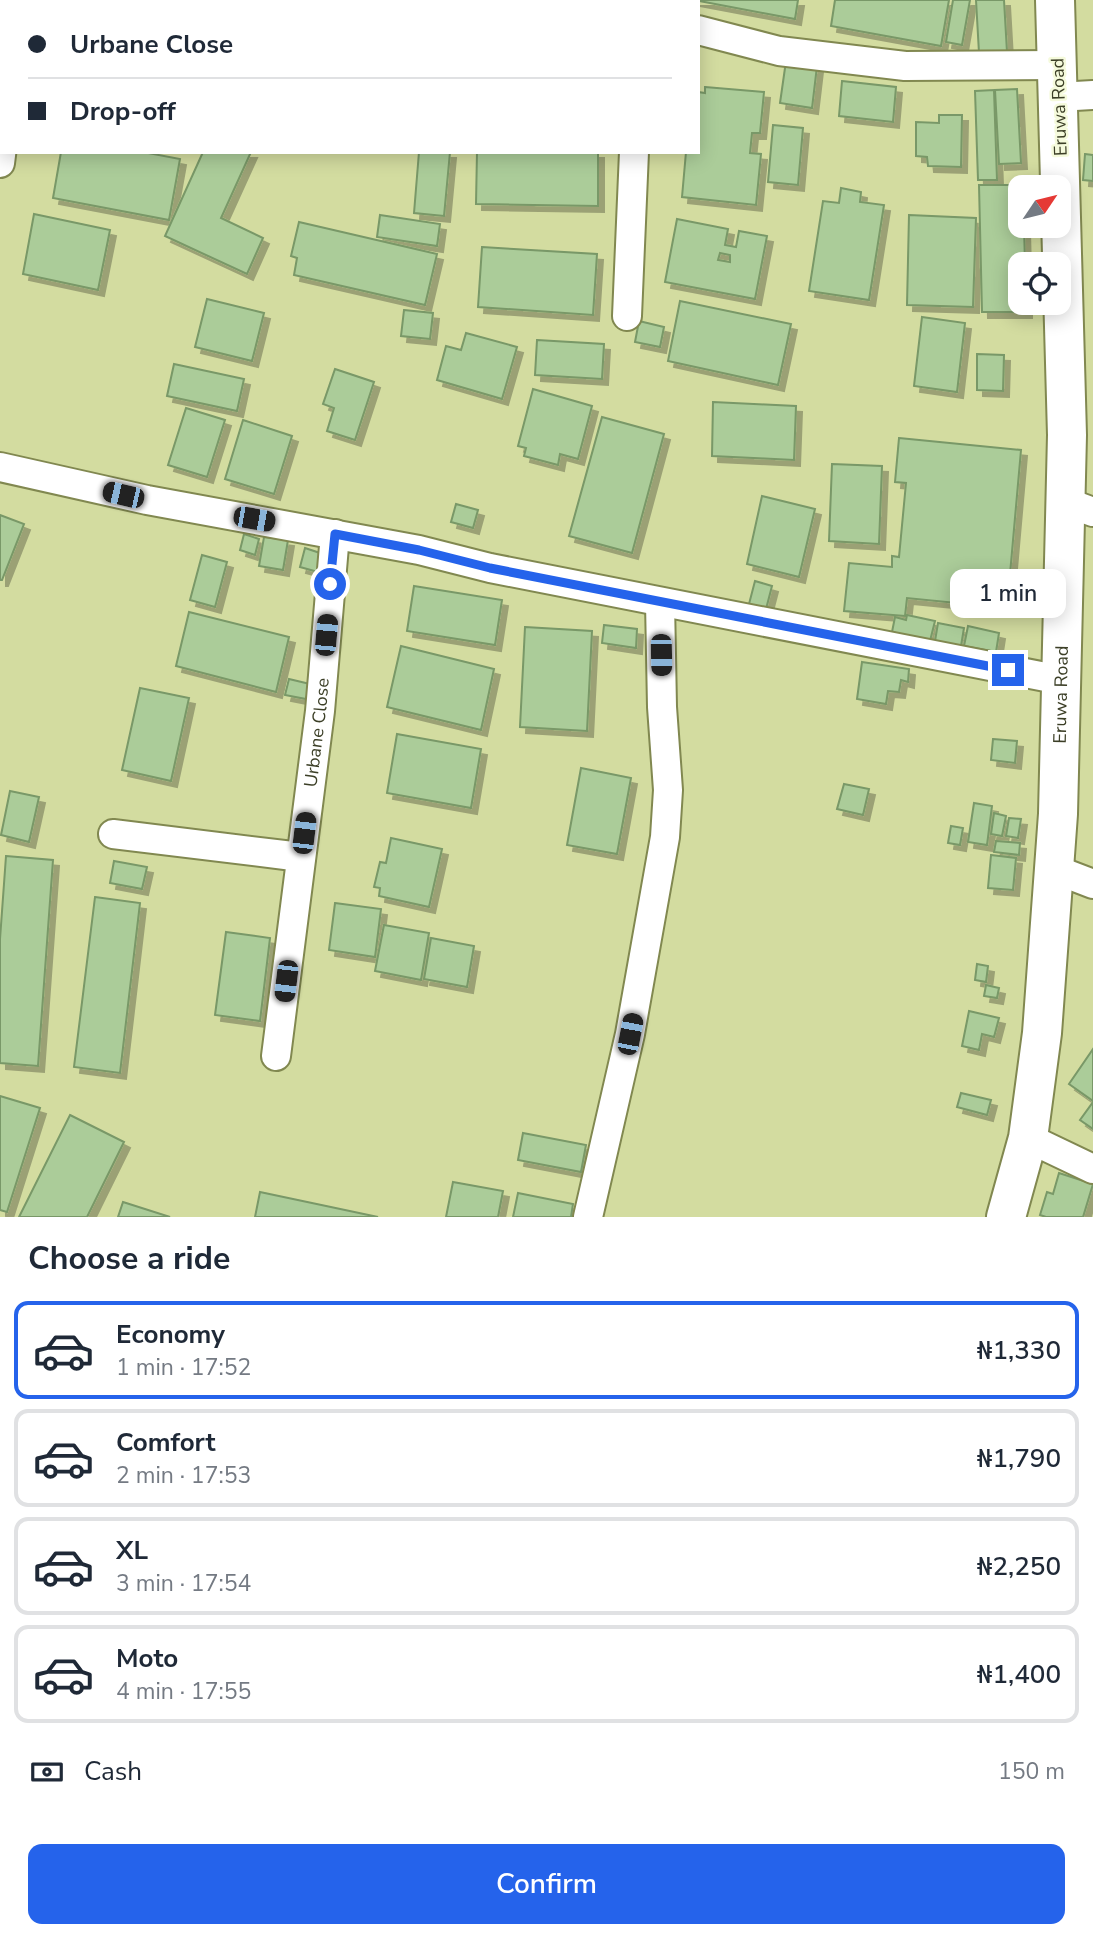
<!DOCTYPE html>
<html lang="en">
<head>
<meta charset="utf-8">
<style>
  :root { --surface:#fff; --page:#f2f2f3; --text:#1f2937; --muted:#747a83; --line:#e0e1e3; --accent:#2563eb }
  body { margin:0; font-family:"Nunito Sans",sans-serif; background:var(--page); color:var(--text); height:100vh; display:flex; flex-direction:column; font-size:26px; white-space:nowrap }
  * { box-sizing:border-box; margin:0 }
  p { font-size:23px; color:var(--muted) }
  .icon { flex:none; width:38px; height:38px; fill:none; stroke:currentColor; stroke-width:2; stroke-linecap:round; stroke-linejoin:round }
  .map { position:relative; height:1217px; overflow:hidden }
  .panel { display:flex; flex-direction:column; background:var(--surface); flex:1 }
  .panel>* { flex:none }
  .banner { position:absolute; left:0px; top:0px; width:700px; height:154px; box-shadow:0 4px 18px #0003; display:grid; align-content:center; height:154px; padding:0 28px; background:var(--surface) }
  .needle { width:46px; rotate:55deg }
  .tools { position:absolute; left:1008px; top:175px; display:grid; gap:14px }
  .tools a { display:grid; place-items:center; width:63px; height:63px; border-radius:14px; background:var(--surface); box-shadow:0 4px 18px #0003; font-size:35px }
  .end { position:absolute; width:32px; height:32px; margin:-16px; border:9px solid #2563eb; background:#fff; box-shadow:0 0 0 4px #fff }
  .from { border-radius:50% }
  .bubble { position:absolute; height:49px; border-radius:14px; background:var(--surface); box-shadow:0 4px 18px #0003; font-size:23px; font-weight:600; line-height:49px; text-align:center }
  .car { position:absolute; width:21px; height:42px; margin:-21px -10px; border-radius:9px; box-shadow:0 0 5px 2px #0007; background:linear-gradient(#222 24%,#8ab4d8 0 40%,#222 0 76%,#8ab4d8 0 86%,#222 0) }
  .banner b { display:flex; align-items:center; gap:24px; height:66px; font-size:26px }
  .banner b+b { border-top:2px solid var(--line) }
  .banner i { width:18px; height:18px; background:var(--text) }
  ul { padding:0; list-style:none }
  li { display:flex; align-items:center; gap:21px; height:98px; margin:0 14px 10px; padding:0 14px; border:4px solid var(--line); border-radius:14px }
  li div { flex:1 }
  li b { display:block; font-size:26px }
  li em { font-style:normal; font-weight:600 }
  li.selected { border-color:var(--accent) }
  li>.icon { width:63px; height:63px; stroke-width:1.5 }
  h2 { padding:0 28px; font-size:32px; line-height:84px }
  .pay { display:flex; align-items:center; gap:18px; height:77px; padding:0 28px; font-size:26px }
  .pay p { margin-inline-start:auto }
  .cta { display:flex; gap:14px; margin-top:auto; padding:14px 28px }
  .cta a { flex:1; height:80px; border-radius:14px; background:var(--accent); color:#fff; font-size:28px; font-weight:600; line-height:80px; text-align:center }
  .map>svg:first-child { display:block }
  .building { fill:#abcc99; stroke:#799867; stroke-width:2; fill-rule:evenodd; filter:url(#shadow) }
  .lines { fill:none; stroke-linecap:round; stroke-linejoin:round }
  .service-casing { stroke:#818850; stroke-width:18 }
  .minor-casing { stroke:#818850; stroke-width:32 }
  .secondary-casing { stroke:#818850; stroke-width:42 }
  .service { stroke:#fff; stroke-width:14 }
  .minor { stroke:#fff; stroke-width:28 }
  .secondary { stroke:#fff; stroke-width:38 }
  .route { stroke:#2563eb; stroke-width:9 }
  .labels { text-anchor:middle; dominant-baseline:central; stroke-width:5; stroke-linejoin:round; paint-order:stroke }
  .street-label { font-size:18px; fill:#3c3f27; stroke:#f5fadc }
</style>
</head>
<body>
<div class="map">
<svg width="1093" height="1217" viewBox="0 0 1093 1217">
  <defs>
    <filter id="shadow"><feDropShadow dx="6" dy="6" stdDeviation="0" flood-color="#0004"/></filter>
  </defs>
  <rect width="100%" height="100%" fill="#d3dca0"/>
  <g class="building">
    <rect x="85" y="0" width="86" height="2"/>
    <path d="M694,0H798L795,19Z"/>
    <path d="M835,0H949L941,46L831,26Z"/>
    <path d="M953,0H970L962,45L946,42Z"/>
    <path d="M976,0H1004L1007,52L979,53Z"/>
    <path d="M786,61L817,66L812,108L780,103Z"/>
    <path d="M842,81L896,87L893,122L839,116Z"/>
    <path d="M705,87L764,92L760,133H752L750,153L761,154L756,205L682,197L686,152H698V92L705,93Z"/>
    <path d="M1017,89L1021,163L999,164L995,90Z"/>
    <path d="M994,90L997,180H978L975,91Z"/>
    <path d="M939,115H962L961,167L928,166L927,157L916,156V122L939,123Z"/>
    <path d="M773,125L803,128L798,185L768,182Z"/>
    <path d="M61,152H143L180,159L169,220L53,198Z"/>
    <path d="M203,152H251L221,218L263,238L247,274L165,236Z"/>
    <path d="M419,152H450L444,216L414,213Z"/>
    <path d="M477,152H598V206L476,204Z"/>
    <path d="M1085,154L1093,155V181L1083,180Z"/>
    <path d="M979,185H1024V187H1020V226H1024L1025,264H1020V303H1026V312H982Z"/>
    <path d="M841,188L861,192L860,202L884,205L869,300L809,291L823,201L839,203Z"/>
    <path d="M34,214L110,230L98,290L23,274Z"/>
    <path d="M380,215L440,224L437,246L377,237Z"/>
    <path d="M909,215L976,218L973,307L907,305Z"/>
    <path d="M677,219L728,229L725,245L736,247L739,231L767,236L755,299L665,282ZM720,253L730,255V262L718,260Z"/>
    <path d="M299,222L437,254L425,305L294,275L297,258L291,256Z"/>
    <path d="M482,247L597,254L593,315L478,307Z"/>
    <path d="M207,299L264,313L252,361L195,347Z"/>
    <path d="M680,301L791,324L778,385L668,361Z"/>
    <path d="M404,310L433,313L430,339L401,336Z"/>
    <path d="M922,317L965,323L957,392L914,386Z"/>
    <path d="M639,321L664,327L660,347L635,342Z"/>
    <path d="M466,333L517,347L502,399L437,380L446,346L461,350Z"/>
    <path d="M537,340L604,344L602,379L535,375Z"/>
    <path d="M977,354L1004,355L1003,391L977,390Z"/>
    <path d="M174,364L244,379L237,411L167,396Z"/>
    <path d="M335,369L374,382L355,440L327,431L334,408L323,404Z"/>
    <path d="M533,389L592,406L578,459L560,454L558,465L524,456L526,448L518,446Z"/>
    <path d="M713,402L796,406L794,460L712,456Z"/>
    <path d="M186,408L225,420L207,477L168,465Z"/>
    <path d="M602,417L664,434L632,553L569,536Z"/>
    <path d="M243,420L292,436L274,494L225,479Z"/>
    <path d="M899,438L1021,450L1007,608L907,598L905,616L844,611L849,563L892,567V556L899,557L906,483L895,482Z"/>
    <path d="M832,464L882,466L879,544L829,541Z"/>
    <path d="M762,496L815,509L799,577L747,564Z"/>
    <path d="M456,504L478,510L473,528L451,522Z"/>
    <path d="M0,515L24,524L2,580H0Z"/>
    <path d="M244,534L259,539L255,555L240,550Z"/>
    <path d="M264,537L288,540L283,570L259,566Z"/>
    <path d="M305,548L323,554L318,572L300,567Z"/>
    <path d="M202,555L227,562L215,607L190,600Z"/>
    <path d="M755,581L772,586L766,609L749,604Z"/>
    <path d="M414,586L502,600L495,645L407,631Z"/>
    <path d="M189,612L289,637L276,692L176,666Z"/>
    <path d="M907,615L935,621L930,641L892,632L895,617L906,620Z"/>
    <path d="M938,623L964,628L961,646L935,641Z"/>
    <path d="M604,625L637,629L636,648L602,643Z"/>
    <path d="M968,626L999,633L996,652L964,646Z"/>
    <path d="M525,627L592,631L587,731L520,727Z"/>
    <path d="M401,646L494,669L481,730L387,707Z"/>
    <path d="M862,662L909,669L908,682L901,680L899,692L888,691L886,704L857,699Z"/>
    <path d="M289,679L310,684L306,699L285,695Z"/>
    <path d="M140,688L189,698L171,781L122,770Z"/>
    <path d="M397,734L481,749L471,808L387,793Z"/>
    <path d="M993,739L1017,741L1015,763L991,760Z"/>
    <path d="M581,768L631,778L617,854L567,845Z"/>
    <path d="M844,784L869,789L863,815L837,809Z"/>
    <path d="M10,791L39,797L29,842L1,835Z"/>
    <path d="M974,803L992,806L987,845L968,842Z"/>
    <path d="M994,813L1006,816L1002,836L991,834Z"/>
    <path d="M1009,818L1021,819L1018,838L1006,836Z"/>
    <path d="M951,826L963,828L960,845L948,843Z"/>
    <path d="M391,838L442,849L429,907L379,896L380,888L374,887L380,862L386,863Z"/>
    <path d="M996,841L1020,843L1019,855L994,852Z"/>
    <path d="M991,855L1016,858L1013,890L988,888Z"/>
    <path d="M6,856L53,860L38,1066L0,1063V939Z"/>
    <path d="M114,861L147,867L142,889L110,883Z"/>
    <path d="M95,897L140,903L120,1073L74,1067Z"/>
    <path d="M335,903L381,909L375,957L329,950Z"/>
    <path d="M384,925L429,933L421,980L375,971Z"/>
    <path d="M226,932L270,938L260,1021L215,1015Z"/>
    <path d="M431,938L474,946L467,987L424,979Z"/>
    <path d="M977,964L988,966L986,982L975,980Z"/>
    <path d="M986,985L999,988L997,998L984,996Z"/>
    <path d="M969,1011L999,1018L994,1037L982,1034L979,1050L962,1046Z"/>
    <path d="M1093,1049V1101L1069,1084Z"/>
    <path d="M961,1093L991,1100L987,1115L957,1107Z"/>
    <path d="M0,1096L40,1108L7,1212L0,1210Z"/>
    <path d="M1093,1102V1129L1080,1120Z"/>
    <path d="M70,1115L124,1142L87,1217H19Z"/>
    <path d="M523,1133L586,1145L581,1172L518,1160Z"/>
    <path d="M1059,1173L1093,1184L1083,1217H1046L1040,1215L1047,1192L1053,1194Z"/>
    <path d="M453,1182L503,1191L498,1217H446Z"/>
    <path d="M260,1192L378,1217H255Z"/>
    <path d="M518,1193L573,1204L571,1217H513Z"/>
    <path d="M123,1202L170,1217H118Z"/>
  </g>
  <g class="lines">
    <g class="service-casing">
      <path id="service" d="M281,2V0"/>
    </g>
    <g class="minor-casing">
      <g id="minor">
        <path d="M479,0L495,2"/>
        <path d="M17,2V0"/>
        <path d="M640,2V0"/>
        <path d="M698,30L779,51L905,66L1057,65"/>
        <path d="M1058,97L1093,95"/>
        <path d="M0,163L2,147"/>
        <path d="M627,316L634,152"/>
        <path d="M0,467L147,500L419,550L490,568L1061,680"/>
        <path d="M1066,502L1093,512"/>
        <path d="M113,834L301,857"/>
        <path d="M1054,869L1093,884"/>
        <path id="s1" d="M276,1056L320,711L335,534"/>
        <path d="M1028,1138L1093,1169"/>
        <path d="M588,1217L630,1034L665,837L668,790L662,707L660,602"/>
      </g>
    </g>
    <g class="secondary-casing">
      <g id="secondary">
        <path id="s2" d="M1006,1217L1028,1138L1042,1033L1058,814L1067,435L1055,0"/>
      </g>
    </g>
    <use href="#service" class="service"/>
    <use href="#minor" class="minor"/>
    <use href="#secondary" class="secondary"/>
  </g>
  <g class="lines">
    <path class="route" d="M330,584L335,534L419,550L490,568L1008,670"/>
  </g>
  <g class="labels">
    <g class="street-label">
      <text transform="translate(1059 107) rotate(-92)">Eruwa Road</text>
      <text stroke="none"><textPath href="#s2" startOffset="527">Eruwa Road</textPath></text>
      <text stroke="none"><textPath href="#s1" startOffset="326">Urbane Close</textPath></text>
    </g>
  </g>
</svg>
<div class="tools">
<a><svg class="needle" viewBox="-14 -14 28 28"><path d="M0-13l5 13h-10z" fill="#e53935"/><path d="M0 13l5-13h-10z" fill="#747a83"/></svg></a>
<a><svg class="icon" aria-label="locate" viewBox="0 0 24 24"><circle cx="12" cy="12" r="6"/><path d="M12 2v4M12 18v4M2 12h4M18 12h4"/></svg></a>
</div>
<i class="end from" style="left:330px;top:584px"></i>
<i class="end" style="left:1008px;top:670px"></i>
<div class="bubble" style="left:950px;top:569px;width:116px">1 min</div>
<i class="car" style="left:123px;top:495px;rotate:283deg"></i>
<i class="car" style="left:254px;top:519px;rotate:100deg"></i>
<i class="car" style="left:326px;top:635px;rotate:5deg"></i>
<i class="car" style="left:661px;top:655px;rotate:179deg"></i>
<i class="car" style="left:304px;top:833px;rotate:7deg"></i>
<i class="car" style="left:286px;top:981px;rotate:187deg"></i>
<i class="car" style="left:630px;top:1034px;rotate:11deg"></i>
<div class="banner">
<b><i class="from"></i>Urbane Close</b>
<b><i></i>Drop-off</b>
</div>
</div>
<section class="panel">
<h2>Choose a ride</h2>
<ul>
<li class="selected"><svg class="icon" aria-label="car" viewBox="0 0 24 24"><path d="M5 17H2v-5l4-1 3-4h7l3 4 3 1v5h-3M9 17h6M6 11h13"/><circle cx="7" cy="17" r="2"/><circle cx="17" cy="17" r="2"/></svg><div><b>Economy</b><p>1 min · 17:52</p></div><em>₦1,330</em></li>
<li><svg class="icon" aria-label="car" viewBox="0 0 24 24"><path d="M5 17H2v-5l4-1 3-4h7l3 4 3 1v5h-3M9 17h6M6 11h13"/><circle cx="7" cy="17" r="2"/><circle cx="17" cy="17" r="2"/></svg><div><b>Comfort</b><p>2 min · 17:53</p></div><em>₦1,790</em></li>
<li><svg class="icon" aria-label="car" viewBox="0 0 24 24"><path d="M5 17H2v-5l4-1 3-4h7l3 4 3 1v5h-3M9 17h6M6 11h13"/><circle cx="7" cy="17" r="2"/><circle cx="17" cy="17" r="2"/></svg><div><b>XL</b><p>3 min · 17:54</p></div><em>₦2,250</em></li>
<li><svg class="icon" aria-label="car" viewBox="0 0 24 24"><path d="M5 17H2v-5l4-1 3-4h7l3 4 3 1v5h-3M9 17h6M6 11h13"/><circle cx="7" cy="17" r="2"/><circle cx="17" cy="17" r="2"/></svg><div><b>Moto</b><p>4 min · 17:55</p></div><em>₦1,400</em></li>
</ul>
<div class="pay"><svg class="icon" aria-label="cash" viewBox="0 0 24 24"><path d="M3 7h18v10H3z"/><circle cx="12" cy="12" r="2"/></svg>Cash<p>150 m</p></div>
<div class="cta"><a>Confirm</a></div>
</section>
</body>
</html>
